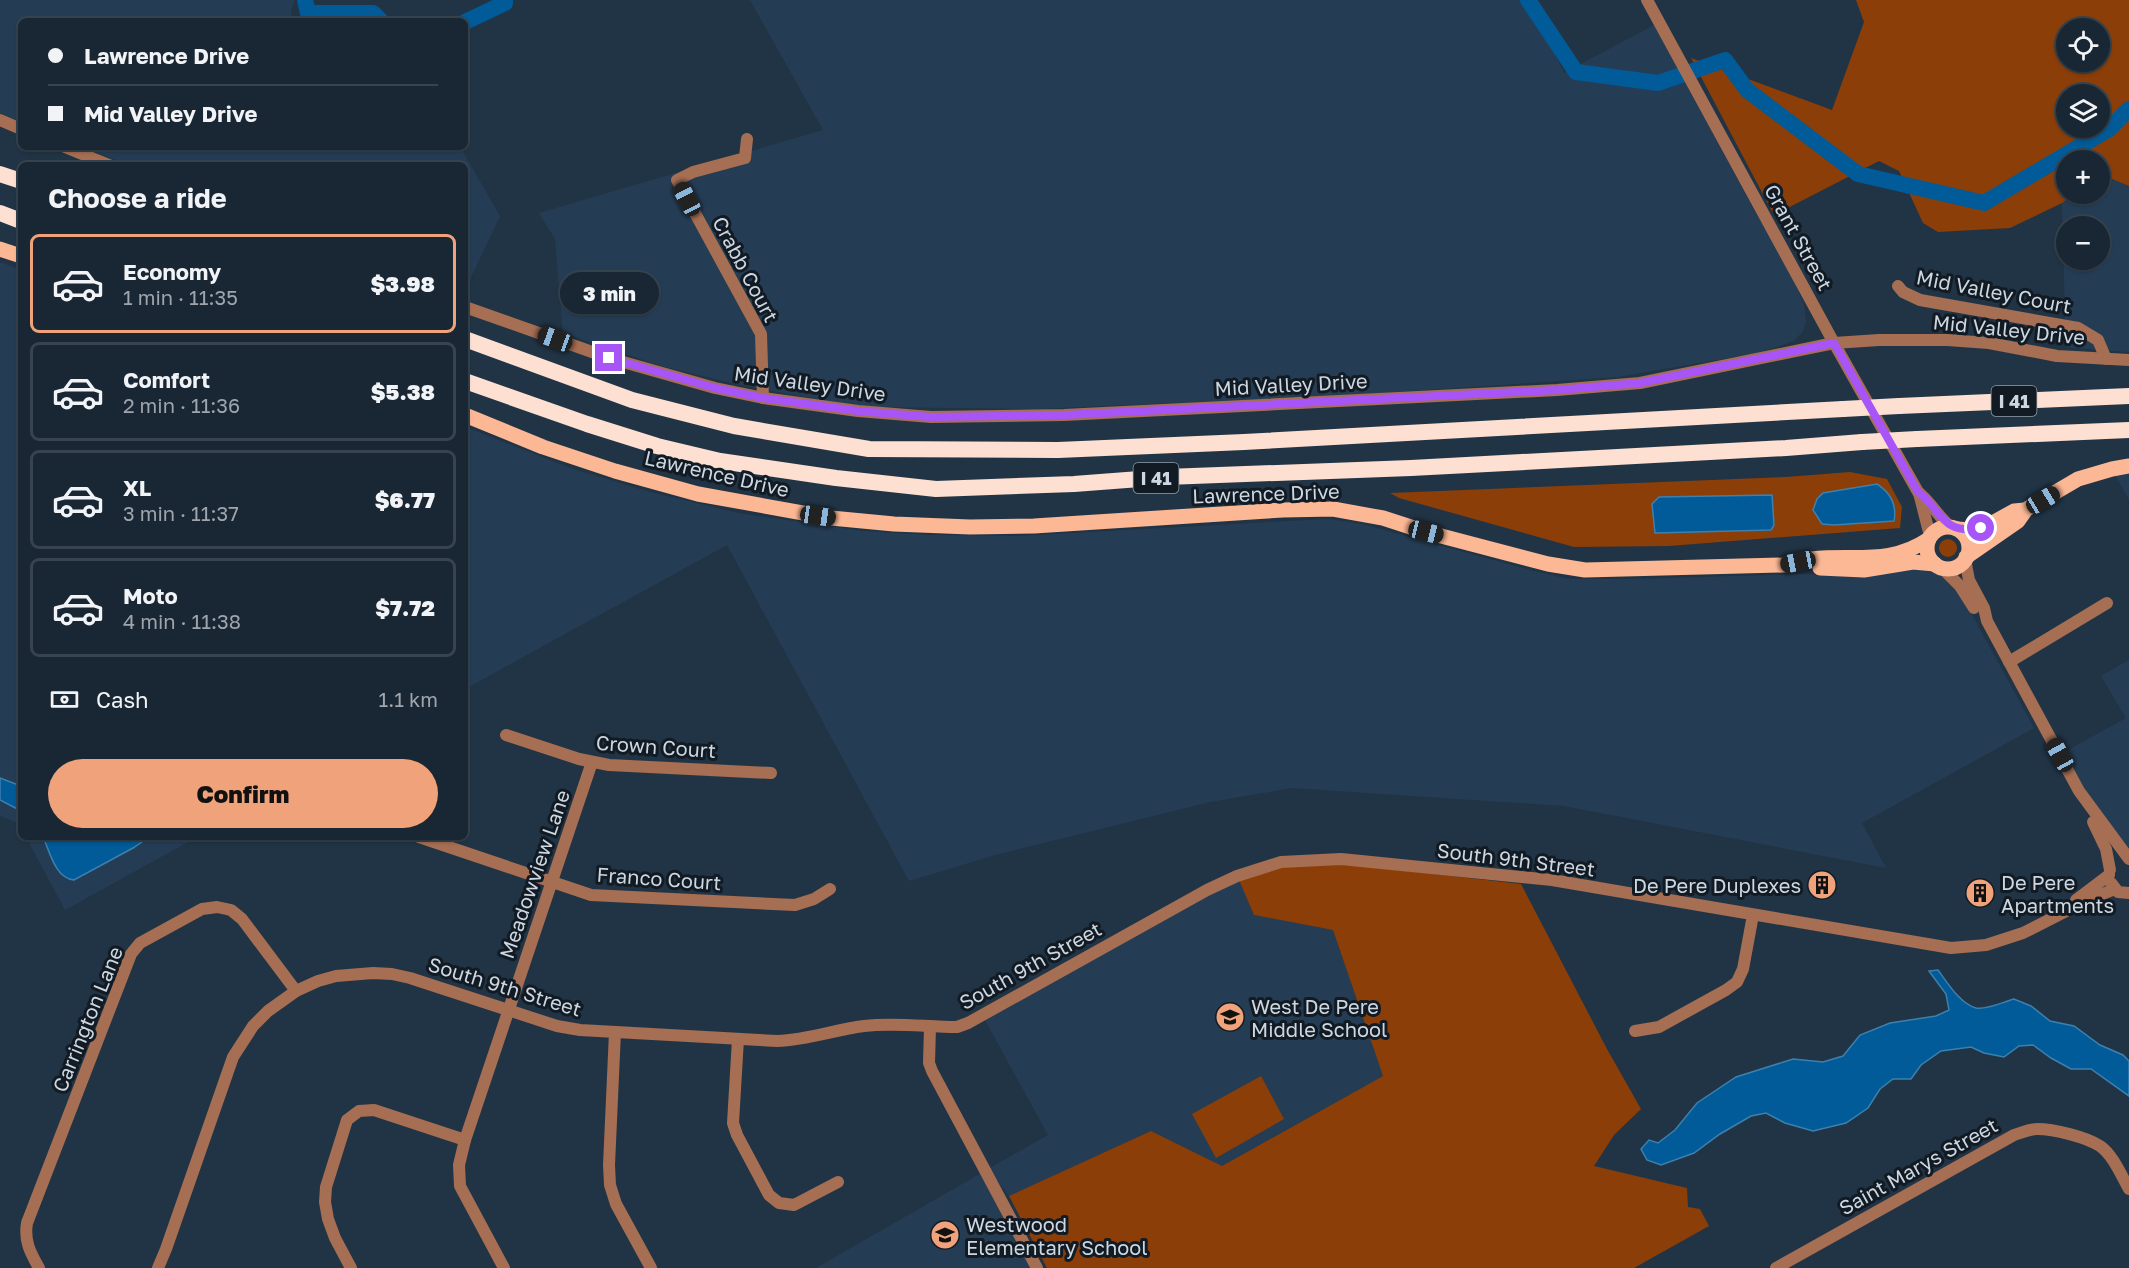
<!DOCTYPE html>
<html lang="en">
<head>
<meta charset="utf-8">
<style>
  :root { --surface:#192734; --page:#263340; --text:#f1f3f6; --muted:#9fa5ac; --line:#37444f; --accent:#f0a27a }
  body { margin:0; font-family:"Golos Text",sans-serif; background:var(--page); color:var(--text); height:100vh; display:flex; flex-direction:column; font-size:22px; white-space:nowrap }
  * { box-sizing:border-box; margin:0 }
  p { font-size:20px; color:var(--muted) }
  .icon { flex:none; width:33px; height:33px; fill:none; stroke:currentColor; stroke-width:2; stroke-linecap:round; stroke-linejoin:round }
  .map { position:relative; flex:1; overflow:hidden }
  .sheet { position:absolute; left:18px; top:162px; width:450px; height:678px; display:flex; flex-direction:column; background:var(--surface); border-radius:9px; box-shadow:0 2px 4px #0004,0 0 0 2px var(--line) }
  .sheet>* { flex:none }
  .guide { position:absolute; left:18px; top:18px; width:450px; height:132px; border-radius:9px; box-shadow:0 2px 4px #0004,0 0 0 2px var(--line); display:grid; align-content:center; height:132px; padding:0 30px; background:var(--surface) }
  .buttons { position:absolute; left:2056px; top:18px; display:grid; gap:12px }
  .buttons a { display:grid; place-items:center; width:54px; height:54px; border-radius:50%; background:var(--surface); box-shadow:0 2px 4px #0004,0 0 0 2px var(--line); font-size:30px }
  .end { position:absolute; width:27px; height:27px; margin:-14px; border:8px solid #a855f7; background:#fff; box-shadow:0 0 0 3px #fff }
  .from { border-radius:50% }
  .bubble { position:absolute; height:42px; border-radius:21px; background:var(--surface); box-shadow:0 2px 4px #0004,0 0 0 2px var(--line); font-size:20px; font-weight:800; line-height:42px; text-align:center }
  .car { position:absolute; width:18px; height:36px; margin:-18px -9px; border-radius:8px; box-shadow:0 0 4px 2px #0007; background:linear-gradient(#222 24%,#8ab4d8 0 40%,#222 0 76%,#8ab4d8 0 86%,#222 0) }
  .guide b { display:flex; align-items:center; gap:21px; height:57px; font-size:22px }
  .guide b+b { border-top:2px solid var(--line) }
  .guide i { width:15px; height:15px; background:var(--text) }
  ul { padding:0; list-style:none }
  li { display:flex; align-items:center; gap:18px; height:99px; margin:0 12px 9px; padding:0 18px; border:3px solid var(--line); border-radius:9px }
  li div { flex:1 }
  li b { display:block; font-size:22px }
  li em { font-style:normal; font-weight:800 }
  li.selected { border-color:var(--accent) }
  li>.icon { width:54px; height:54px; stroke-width:1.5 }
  h2 { padding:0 30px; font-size:27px; line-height:72px }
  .pay { display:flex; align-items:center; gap:15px; height:66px; padding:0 30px; font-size:22px }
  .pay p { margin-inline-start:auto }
  .primary-button { display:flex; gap:12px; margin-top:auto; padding:12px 30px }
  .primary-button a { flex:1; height:69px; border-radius:36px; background:var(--accent); color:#111; font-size:24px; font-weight:800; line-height:69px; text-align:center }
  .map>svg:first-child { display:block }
  .built { fill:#253d54; fill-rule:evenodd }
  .green { fill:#8b3e08; fill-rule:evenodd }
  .water { fill:#005b98; stroke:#3d80ae; stroke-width:1.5 }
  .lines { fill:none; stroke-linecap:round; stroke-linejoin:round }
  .river { stroke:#005b98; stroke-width:16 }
  .minor { stroke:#a66e52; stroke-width:12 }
  .major { stroke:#fcb794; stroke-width:15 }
  .highway { stroke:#fde0d2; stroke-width:16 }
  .highway-bridge { stroke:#fde0d2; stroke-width:16 }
  .route { stroke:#a855f7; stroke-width:8 }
  .labels { text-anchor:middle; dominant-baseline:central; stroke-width:6; stroke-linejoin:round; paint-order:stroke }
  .shield { fill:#121b23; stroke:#949fa9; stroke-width:1.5 }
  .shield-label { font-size:18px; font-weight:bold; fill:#ccd7e2 }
  .street-label { font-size:20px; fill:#ccd7e2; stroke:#121b23 }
  .poi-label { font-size:20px; fill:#ccd7e2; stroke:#121b23; text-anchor:start }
</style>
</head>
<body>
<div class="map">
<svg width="2129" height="1268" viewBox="0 0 2129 1268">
  <rect width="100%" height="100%" fill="#213445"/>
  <g class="built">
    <path d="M0,0H295L291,10V21H21V122L0,113Z"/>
    <path d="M750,0H1522L1548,41L1564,73L1654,25L1754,210L1788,267L1804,305L1806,322L1803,331L1794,341L1758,353L1617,377L1336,396L1035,409L874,407L821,400L736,384L661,366L563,333L555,239L539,213L823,130Z"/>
    <path d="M83,147H460L500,216L465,290V165H127Z"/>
    <path d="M2101,174L2129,186V352L2066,347L2062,203L2075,194H2100ZM2067,226H2100V260H2067Z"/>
    <path d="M0,262L21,270V827L18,823L0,816Z"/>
    <path d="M465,427L573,469L650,492L738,513L863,531L928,535L1019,536L1328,519L1362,524L1533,571L1570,579H1637L1803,574L1862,576L1916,567L1931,570L1942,576L1948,581L1964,600L2034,728L1862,823L1886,868L1564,806L1292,788L1210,802L995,855L909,881L727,545L465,689Z"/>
    <path d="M2129,466V500L2112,469Z"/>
    <path d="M2129,660V856L2079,791L2068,750L2126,718L2101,676Z"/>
    <path d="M26,837H197L65,910Z"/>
    <path d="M1238,878L1254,915L1333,930L1383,1076L1222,1166L1151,1131L1009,1196L988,1169L1048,1135L984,1018Z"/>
    <path d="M983,1172L1034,1268H816Z"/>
  </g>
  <g class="green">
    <path d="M1856,0H2129V186L2100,174V160H2067V194H2075L2062,203L2010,228L1938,232L1923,223L1899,171L1879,161L1774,215L1691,58L1832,110L1864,22ZM2100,28V62H2067V28ZM2100,94V128H2067V94Z"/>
    <path d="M1850,472L1887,479L1902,507L1900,528L1669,546L1574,547L1399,498L1390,493L1786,477Z"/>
    <circle cx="1948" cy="548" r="9"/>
    <path d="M1306,863L1363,866L1521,884L1607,1049L1641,1109L1614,1135L1594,1166L1687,1188L1688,1207L1700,1209L1709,1226L1634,1268H1047L1009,1196L1151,1131L1222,1166L1383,1076L1333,930L1254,915L1238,878L1281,866Z"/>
    <path d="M1261,1076L1284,1119L1216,1158L1192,1114Z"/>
  </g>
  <g class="water">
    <path d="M1877,484C1891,493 1897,505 1894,521L1834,525L1822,524L1813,510L1817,499L1823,493Z"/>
    <path d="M1772,495L1774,525L1771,530L1655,533L1652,504L1659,497Z"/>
    <path d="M0,778L21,786V811L0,800Z"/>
    <path d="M43,837H149L133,848L74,880C55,878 50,852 43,837Z"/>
    <path d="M1938,970C1947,982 1960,1004 1976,1008C1987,1010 2003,1002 2014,999L2031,1006L2050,1021L2074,1026L2100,1045L2123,1055L2129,1061V1096L2091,1069H2071L2051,1058L2033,1045L2019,1046L2004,1057L1984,1053L1971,1047L1941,1051L1921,1065L1911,1079H1893L1880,1089L1868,1108L1846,1123L1813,1131L1785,1123L1766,1113L1751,1116L1720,1134L1694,1153L1661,1165L1647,1160L1641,1149L1649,1140L1658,1143L1675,1130L1697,1103L1736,1077L1793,1059L1823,1062L1843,1056L1860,1035L1890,1023L1936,1016L1949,1010L1946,994L1929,971Z"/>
  </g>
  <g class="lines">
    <g class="river">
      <path d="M305,0L308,13H373L381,21"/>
      <path d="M1528,0L1576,72L1658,83L1725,60L1747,90L1858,174L1984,203L2109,129L2129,109"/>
      <path d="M465,22L505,3V0"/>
    </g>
    <g class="minor">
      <path d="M1647,0L1834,343L1918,492C1931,502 1938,517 1951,527"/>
      <path d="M0,120L21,129"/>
      <path d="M747,139L745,158L693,172L677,180L761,334L763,398"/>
      <path d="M65,147L109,165"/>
      <path d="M1898,286L1903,292L1920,300L2078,328L2098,340L2106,359"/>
      <path d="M465,307L609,358L715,388L763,398L858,411L931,417L1064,415L1557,390L1640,383L1834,343L1879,340H1947L1989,343L2057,356L2129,360"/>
      <path d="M1919,493L1930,536"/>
      <path d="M1965,559L1969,580L1984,608L1987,621L2079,791L2129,859"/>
      <path d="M1941,567L1960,586L1974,608"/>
      <path d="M2009,662L2107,603"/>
      <path d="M506,735L579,759L609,765L771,773"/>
      <path d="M2093,822L2106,849L2110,870"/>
      <path d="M419,837L591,895L795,905L814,899L830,889"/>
      <path d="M2111,883L2118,892L2129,893"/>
      <path d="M2076,900L2109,875"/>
      <path d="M930,1027L929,1063L932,1071L1037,1268"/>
      <path d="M1635,1031L1659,1027L1726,990L1737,982L1743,969L1753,915"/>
      <path d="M615,1032L609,1165L610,1185L616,1204L651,1268"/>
      <path d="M738,1039L733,1123L737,1135L769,1195L779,1203L794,1205L838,1182"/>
      <path d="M39,1268C30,1252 24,1241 27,1223L131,954L140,943L202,909L217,907L231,910L242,919L296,991"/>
      <path d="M158,1268L166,1249L233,1057L253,1026L268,1011L296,991L318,981L336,976L373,973L392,974L410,978L557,1026L580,1030L777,1041C809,1040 833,1030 864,1026C895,1022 927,1027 957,1027L968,1023L1207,890L1237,876L1281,862L1341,859L1552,880L1951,948L1986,945L2023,933L2090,899L2115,889"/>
      <path d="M351,1268L335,1238L328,1219L325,1202L326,1187L347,1120L359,1111L374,1110L465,1140"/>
      <path d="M504,1268L460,1186L459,1165L465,1140L592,762"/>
      <path d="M1776,1268L2014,1135C2021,1133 2029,1129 2037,1129C2054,1129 2086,1137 2100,1146C2113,1155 2121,1175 2129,1189"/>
    </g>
    <g class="major">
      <path d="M0,249L21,256"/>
      <path d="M465,415L543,447L615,471L698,494L831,518L894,524L970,527L1034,526L1283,510L1333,509L1383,518L1426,532L1548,564L1585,570L1784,565C1793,563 1802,561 1812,559C1855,554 1889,566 1929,539"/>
      <circle cx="1948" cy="548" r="21"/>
      <path d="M1957,529L1972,530L1987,526L2014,511L2025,510L2078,479L2112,469L2129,466"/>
      <path d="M1966,557L2018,521L2025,511"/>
      <path d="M1820,568L1864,570L1913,562L1935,564"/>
    </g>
    <g class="highway">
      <path d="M0,174L21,181"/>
      <path d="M0,213L21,221"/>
      <path d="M465,339L632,400L734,426L869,449L1058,450L1244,442L1843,409"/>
      <path d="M465,381L587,424L657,446L720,461L836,478L936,489L1074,484L1166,477L1411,468L1786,448L1862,442"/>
      <path d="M1899,406L2129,396"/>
      <path d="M1917,439L2129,430"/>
    </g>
    <g class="highway-bridge">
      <path d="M1843,409L1899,406"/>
      <path d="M1862,442L1917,439"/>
    </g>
  </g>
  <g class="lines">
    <path class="route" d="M609,358L715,388L763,398L858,411L931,417L1064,415L1557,390L1640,383L1834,343L1918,492C1943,511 1941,535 1981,528"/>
  </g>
  <defs>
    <g id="building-disc" transform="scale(1.5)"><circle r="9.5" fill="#f0a27a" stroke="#121b23"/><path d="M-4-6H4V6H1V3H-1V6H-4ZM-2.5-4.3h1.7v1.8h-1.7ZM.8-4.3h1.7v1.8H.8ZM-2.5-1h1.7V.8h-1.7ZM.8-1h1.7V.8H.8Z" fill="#111"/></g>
    <g id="school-disc" transform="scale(1.5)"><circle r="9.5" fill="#f0a27a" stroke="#121b23"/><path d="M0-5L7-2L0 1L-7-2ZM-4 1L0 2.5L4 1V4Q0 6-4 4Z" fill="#111"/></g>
  </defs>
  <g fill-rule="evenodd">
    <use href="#building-disc" x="1822" y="885"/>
    <use href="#building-disc" x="1980" y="893"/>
    <use href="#school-disc" x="1230" y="1017"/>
    <use href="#school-disc" x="945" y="1235"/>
  </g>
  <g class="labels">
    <g class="shield">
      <rect x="1991.5" y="386" width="45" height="30" rx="4.5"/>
      <rect x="1133.5" y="463" width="45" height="30" rx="4.5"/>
    </g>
    <g class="shield-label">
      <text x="2014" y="401">I 41</text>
      <text x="1156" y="478">I 41</text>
    </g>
    <g class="street-label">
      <text transform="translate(1799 237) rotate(61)">Grant Street</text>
      <text transform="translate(746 269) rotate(62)">Crabb Court</text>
      <text transform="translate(1994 291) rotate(11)">Mid Valley Court</text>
      <text transform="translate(2009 329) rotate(6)">Mid Valley Drive</text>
      <text transform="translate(810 383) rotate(8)">Mid Valley Drive</text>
      <text transform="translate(1291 384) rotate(-3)">Mid Valley Drive</text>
      <text transform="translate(717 473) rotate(13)">Lawrence Drive</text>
      <text transform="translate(1266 493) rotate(-2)">Lawrence Drive</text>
      <text transform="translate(656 746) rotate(4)">Crown Court</text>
      <text transform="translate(1516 859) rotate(7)">South 9th Street</text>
      <text transform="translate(534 874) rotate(-71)">Meadowview Lane</text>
      <text transform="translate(659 878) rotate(4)">Franco Court</text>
      <text transform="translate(1030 965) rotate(-29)">South 9th Street</text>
      <text transform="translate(505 986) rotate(17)">South 9th Street</text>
      <text transform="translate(87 1019) rotate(-68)">Carrington Lane</text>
      <text transform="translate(1918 1166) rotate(-29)">Saint Marys Street</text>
    </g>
    <g class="poi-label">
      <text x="2001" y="882">De Pere<tspan x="2001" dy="23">Apartments</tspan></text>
      <text x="1801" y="885" text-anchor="end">De Pere Duplexes</text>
      <text x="1251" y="1006">West De Pere<tspan x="1251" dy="23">Middle School</tspan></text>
      <text x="966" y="1224">Westwood<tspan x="966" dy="23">Elementary School</tspan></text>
    </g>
  </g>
</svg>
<div class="buttons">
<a><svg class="icon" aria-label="locate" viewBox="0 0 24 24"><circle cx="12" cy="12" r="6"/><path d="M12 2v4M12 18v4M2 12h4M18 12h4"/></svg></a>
<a><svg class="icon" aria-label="layers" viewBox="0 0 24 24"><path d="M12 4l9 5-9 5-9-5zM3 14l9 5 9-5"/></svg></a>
<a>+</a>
<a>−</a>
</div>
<i class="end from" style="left:1981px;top:528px"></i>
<i class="end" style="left:609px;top:358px"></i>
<div class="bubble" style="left:560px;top:272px;width:99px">3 min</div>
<i class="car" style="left:687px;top:199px;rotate:332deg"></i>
<i class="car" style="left:555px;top:339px;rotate:290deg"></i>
<i class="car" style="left:2043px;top:500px;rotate:59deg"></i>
<i class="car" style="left:818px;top:516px;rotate:98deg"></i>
<i class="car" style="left:1426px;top:532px;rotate:104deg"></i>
<i class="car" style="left:1798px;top:562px;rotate:259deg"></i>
<i class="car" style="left:2060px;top:755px;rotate:331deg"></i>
<div class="guide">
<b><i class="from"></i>Lawrence Drive</b>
<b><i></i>Mid Valley Drive</b>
</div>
<section class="sheet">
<h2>Choose a ride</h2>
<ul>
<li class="selected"><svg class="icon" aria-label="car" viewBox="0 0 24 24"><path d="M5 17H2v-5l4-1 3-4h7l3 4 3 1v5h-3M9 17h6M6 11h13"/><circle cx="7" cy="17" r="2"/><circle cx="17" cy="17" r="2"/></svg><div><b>Economy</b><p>1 min · 11:35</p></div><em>$3.98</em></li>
<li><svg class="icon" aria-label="car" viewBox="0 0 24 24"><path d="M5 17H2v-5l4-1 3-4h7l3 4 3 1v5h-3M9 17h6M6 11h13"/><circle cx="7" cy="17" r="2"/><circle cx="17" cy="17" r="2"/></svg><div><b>Comfort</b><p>2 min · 11:36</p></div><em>$5.38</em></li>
<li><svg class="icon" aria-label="car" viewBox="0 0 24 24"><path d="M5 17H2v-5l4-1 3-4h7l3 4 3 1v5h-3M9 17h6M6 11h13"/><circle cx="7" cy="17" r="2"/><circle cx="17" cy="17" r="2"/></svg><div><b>XL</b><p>3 min · 11:37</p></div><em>$6.77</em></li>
<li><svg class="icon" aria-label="car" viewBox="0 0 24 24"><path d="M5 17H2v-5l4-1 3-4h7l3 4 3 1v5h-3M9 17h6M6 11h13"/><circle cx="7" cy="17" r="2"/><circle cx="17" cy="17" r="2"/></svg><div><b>Moto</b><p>4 min · 11:38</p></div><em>$7.72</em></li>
</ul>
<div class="pay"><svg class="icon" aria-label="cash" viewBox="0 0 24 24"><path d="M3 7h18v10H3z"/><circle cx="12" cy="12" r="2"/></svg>Cash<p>1.1 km</p></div>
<div class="primary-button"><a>Confirm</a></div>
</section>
</div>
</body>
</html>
